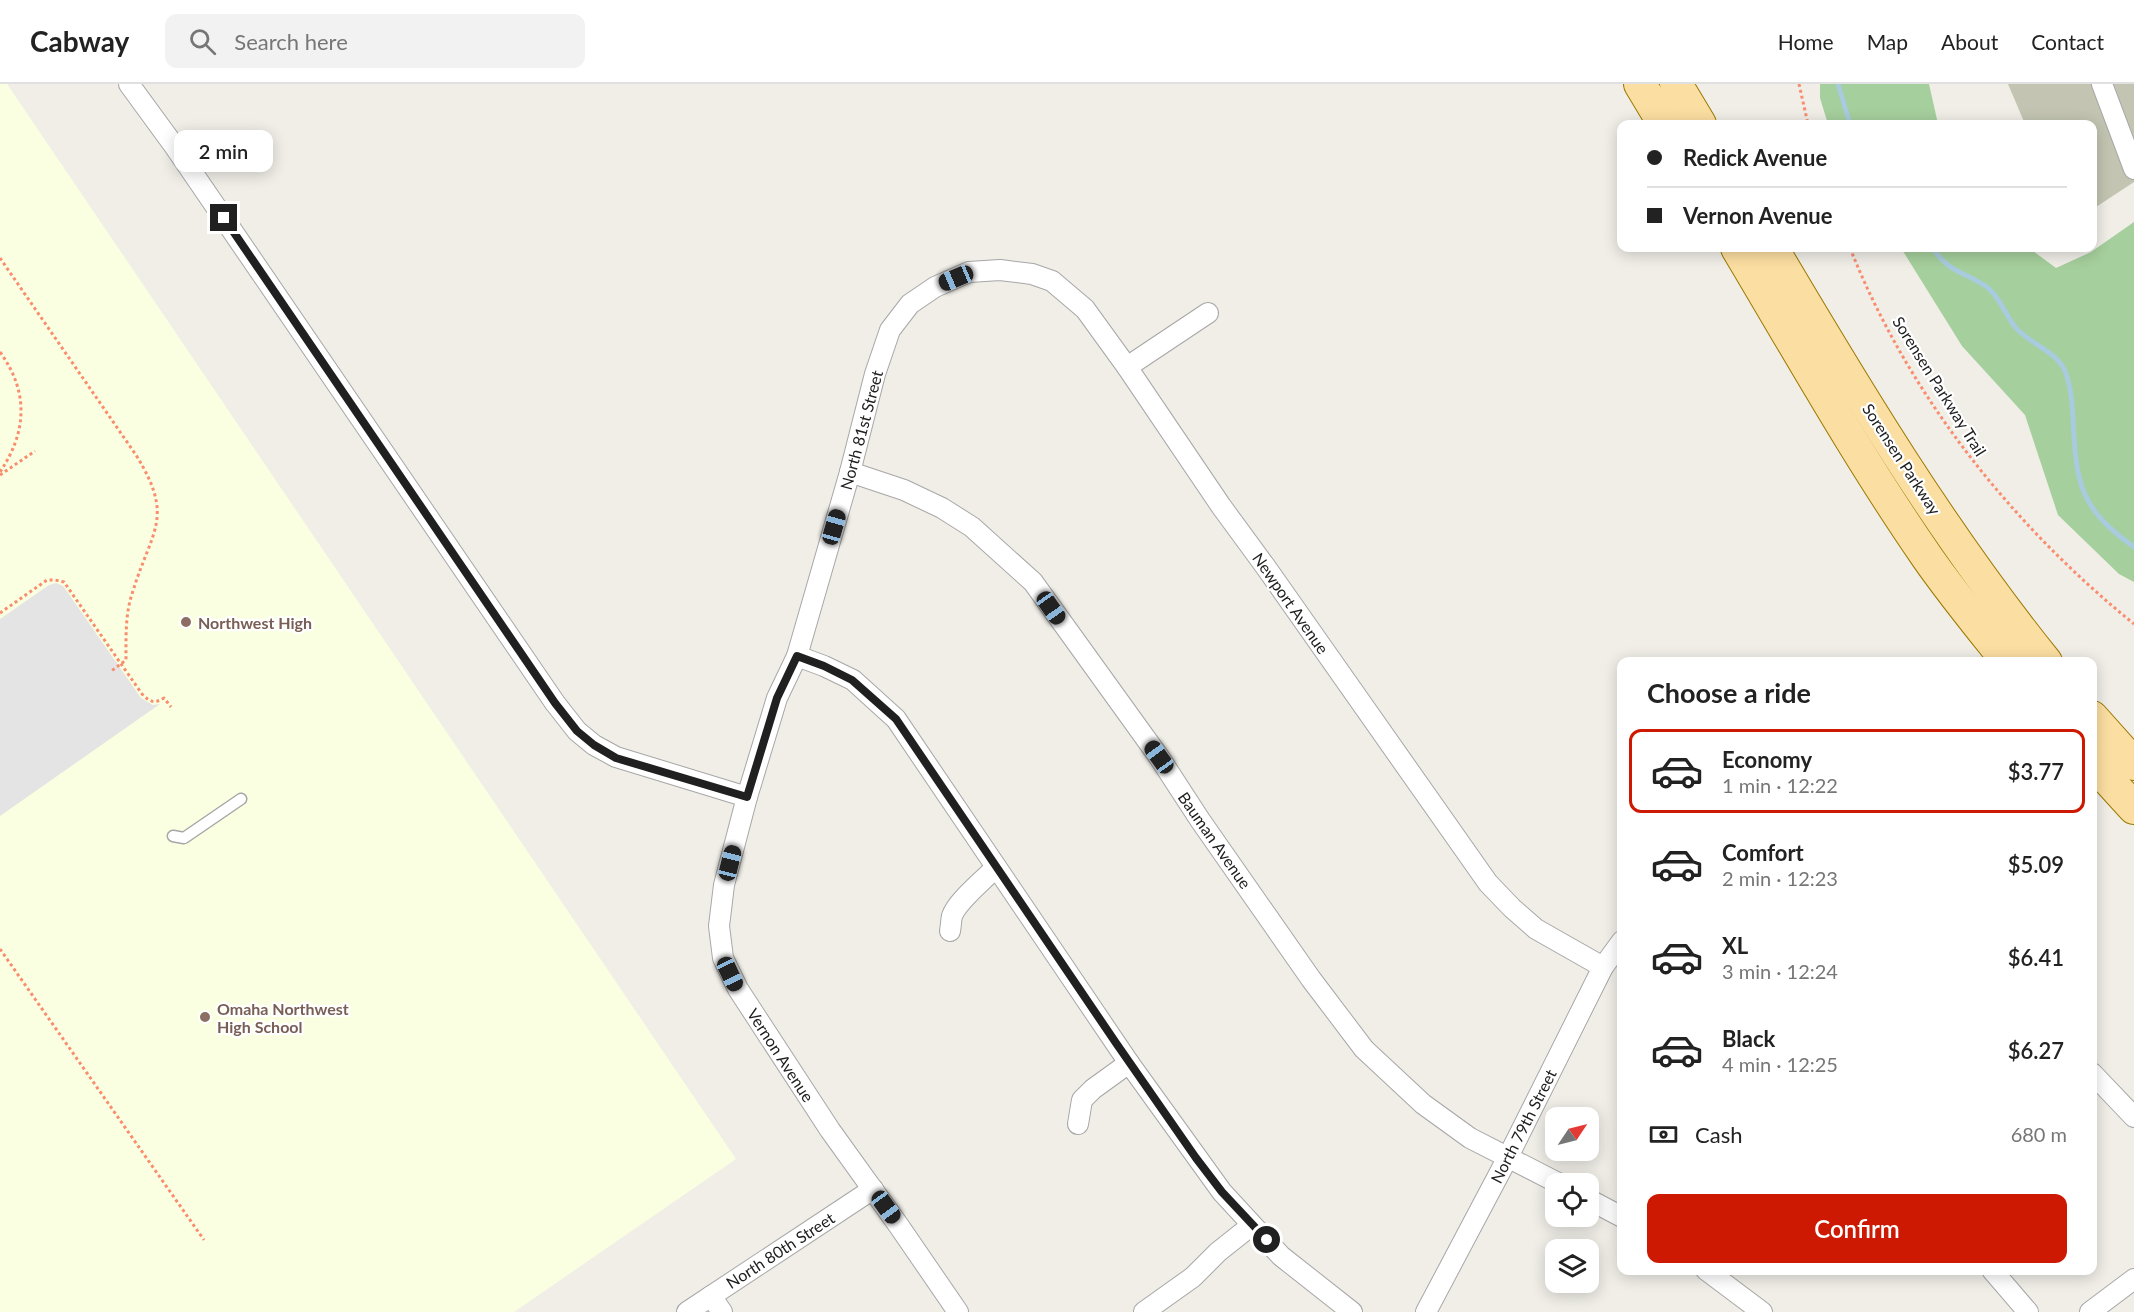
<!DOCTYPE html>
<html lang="en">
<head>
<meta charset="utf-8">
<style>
  :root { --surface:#fff; --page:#f2f2f2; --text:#222; --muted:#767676; --line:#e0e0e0; --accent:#ce1902 }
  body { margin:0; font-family:Lato,sans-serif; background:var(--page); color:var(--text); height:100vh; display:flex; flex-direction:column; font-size:22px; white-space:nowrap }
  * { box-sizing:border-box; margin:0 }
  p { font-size:20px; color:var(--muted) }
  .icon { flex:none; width:33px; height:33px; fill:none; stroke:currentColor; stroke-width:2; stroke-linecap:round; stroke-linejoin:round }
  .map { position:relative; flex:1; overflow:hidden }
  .panel { position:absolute; left:1617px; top:573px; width:480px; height:618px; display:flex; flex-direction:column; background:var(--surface); border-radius:12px; box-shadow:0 3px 15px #0003 }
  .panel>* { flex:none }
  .guide { position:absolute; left:1617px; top:36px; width:480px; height:132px; border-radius:12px; box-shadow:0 3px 15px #0003; display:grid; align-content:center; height:132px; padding:0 30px; background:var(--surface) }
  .needle { width:39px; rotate:55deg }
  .buttons { position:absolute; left:1545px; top:1023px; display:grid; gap:12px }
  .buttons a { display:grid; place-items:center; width:54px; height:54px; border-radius:12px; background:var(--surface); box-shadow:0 3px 15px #0003; font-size:30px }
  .end { position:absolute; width:27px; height:27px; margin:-14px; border:8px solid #202020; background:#fff; box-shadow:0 0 0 3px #fff }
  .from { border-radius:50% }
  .bubble { position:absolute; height:42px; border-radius:12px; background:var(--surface); box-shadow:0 3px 15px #0003; font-size:20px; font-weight:600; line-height:42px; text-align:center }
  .car { position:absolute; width:18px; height:36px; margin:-18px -9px; border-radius:8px; box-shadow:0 0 4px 2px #0007; background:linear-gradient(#222 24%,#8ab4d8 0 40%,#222 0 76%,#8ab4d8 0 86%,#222 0) }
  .guide b { display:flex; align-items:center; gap:21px; height:57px; font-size:22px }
  .guide b+b { border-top:2px solid var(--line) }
  .guide i { width:15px; height:15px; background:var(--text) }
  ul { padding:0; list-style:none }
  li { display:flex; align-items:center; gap:18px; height:84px; margin:0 12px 9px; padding:0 18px; border:3px solid transparent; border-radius:12px }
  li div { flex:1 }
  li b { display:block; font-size:22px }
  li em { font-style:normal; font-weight:600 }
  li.selected { border-color:var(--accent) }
  li>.icon { width:54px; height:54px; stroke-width:1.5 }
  h2 { padding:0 30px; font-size:27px; line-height:72px }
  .pay { display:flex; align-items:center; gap:15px; height:66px; padding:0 30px; font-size:22px }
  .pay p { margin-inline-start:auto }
  .cta { display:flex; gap:12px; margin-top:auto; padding:12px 30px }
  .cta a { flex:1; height:69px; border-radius:12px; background:var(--accent); color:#fff; font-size:24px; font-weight:600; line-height:69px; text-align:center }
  header { display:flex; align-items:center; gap:36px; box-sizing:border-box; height:84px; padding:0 30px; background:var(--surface); border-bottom:2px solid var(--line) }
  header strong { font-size:28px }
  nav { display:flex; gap:33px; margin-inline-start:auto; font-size:21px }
  .search { width:420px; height:54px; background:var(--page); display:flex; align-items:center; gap:15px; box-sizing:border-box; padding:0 21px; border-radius:12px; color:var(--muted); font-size:22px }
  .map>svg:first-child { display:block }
  .education { fill:#fbffe1 }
  .construction { fill:#c3c5b2 }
  .forest { fill:#a5cf9c }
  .parking { fill:#e4e4e4 }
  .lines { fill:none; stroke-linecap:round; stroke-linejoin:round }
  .stream { stroke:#a8cbdd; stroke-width:5 }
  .service-casing { stroke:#a7a7a7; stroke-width:13 }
  .minor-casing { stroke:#a7a7a7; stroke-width:22 }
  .primary-casing { stroke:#9b7901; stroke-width:34 }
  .path { stroke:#f98d6f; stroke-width:3; stroke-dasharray:3 3; stroke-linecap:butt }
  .service { stroke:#fff; stroke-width:10 }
  .minor { stroke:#fff; stroke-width:20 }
  .primary { stroke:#fbdea1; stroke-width:32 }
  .route { stroke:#202020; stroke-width:8 }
  .education-dot { fill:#8d6e63; stroke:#fff; stroke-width:2 }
  .labels { text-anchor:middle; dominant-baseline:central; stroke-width:4.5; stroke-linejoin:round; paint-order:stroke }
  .street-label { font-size:16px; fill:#202020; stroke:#fff }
  .education-label { font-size:16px; font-weight:bold; fill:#785e54; stroke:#fff; text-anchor:start }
</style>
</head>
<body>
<header>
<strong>Cabway</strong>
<div class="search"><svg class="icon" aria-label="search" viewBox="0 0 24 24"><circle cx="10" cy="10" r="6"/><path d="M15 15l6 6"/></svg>Search here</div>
<nav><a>Home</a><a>Map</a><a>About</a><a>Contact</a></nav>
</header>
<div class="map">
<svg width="2134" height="1228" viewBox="0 0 2134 1228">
  <rect width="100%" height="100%" fill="#f0eee7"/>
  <path class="education" d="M0,0H7L736,1075L514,1228H0Z"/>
  <path class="construction" d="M2008,0H2134V98L2093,125L2092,40H2025Z"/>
  <g class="forest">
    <path d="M1820,0H1929L1938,40H1828L1820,14Z"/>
    <path d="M2134,138V498L2119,490L2058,431L2025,331L1962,262L1901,164H2029L2056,184L2091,168Z"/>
  </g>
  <path class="parking" d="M56,499L63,502L66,506L141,614L153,621L160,620L0,732V535L49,501Z"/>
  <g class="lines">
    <g class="stream">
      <path d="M1838,0L1850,40"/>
      <path d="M1933,164C1948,189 1966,188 1987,203C2000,213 2005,231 2016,244C2029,259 2055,267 2064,285C2071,300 2072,319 2073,334C2076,399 2079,424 2134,463"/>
    </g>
    <g class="service-casing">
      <path id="service" d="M173,752L184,754L241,715"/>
    </g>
    <g class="minor-casing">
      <g id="minor">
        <path d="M129,0L175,63L555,619L577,647L594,661L616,673L747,713"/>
        <path d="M2102,0L2134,85"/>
        <path d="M1127,283L1208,229"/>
        <path d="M850,388L904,406L942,424L972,443L1033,498L1159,673L1200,736L1311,895L1364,965L1423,1020L1470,1054L1560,1100"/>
        <path d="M797,572L824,582L853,596L896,635L1129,979L1222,1108L1281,1172L1352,1228"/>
        <path d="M950,847C951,842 951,836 952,832C957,817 984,796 996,783"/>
        <path d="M2092,989L2134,1033"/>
        <path d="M1078,1040L1082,1016L1093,1005L1129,979"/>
        <path d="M1588,1115L1622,1133"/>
        <path d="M1706,1186L1762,1228"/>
        <path d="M1992,1186L2028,1228"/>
        <path d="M711,1212L722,1228"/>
        <path d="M687,1228L873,1105"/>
        <path d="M958,1228L899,1142L830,1046L738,905L723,874L719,842L724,801L747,713L777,614L797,572L850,388L875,290L890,246L910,220L935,203L969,188L1000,186L1032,190L1052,197L1085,225L1127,283L1221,422L1265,482L1488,799L1512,824L1536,845L1603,883"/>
        <path d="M1144,1228L1193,1193L1218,1168L1252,1141"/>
        <path d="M1426,1228L1508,1073L1603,883L1622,857"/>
        <path d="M2090,1228L2134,1195"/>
      </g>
    </g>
    <g class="primary-casing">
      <g id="primary">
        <path d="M1640,0L1664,40"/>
        <path d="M1676,0L1700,40"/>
        <path d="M1737,164C1799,268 1858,373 1927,473C1952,509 1980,543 2008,578"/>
        <path d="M1772,164C1856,306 1942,449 2046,578"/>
        <path d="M2092,633L2134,680"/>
        <path d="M2092,678L2134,724"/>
      </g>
    </g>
    <g class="path">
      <path d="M1799,0L1808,40"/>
      <path d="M1850,164C1909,312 2011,440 2134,540"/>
      <path d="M0,174L136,371C175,434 152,445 133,507C125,529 126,553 126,576L110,588"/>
      <path d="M0,268C29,308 27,348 0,388"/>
      <path d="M0,391L35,367"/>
      <path d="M0,529L47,496H55L64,498L142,610C150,618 154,620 164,614L171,623"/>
      <path d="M0,865L204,1156"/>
    </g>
    <use href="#service" class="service"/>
    <use href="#minor" class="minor"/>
    <use href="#primary" class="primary"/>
  </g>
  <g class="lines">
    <path class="route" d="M224,134L555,619L577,647L594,661L616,674L747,713L777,614L797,572L824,582L852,596L896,635L1116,959L1196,1074L1222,1108L1267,1156"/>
  </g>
  <g class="education-dot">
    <circle cx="186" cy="538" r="6"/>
    <circle cx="205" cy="933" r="6"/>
  </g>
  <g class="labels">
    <g class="street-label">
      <text transform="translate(1940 302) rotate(58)">Sorensen Parkway Trail</text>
      <text transform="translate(861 346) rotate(-75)">North 81st Street</text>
      <text transform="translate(1902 375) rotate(57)">Sorensen Parkway</text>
      <text transform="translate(1291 519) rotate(55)">Newport Avenue</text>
      <text transform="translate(1215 756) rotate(55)">Bauman Avenue</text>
      <text transform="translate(781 971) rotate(57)">Vernon Avenue</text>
      <text transform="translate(1523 1042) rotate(-63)">North 79th Street</text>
      <text transform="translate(780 1166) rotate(-33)">North 80th Street</text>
    </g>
    <g class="education-label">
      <text x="198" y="538">Northwest High</text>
      <text x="217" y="924">Omaha Northwest<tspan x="217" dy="18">High School</tspan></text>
    </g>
  </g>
</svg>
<div class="buttons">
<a><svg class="needle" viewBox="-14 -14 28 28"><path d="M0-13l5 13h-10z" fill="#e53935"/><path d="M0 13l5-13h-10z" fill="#767676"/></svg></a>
<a><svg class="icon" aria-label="locate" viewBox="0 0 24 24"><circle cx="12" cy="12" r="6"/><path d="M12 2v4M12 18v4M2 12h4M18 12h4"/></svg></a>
<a><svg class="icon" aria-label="layers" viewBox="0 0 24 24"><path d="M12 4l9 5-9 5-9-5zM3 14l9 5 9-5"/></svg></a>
</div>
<i class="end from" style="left:1267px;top:1156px"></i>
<i class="end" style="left:224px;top:134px"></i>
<div class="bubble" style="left:174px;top:46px;width:99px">2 min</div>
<i class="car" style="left:956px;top:194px;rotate:247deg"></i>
<i class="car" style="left:834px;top:443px;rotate:16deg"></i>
<i class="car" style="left:1051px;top:524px;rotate:145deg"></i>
<i class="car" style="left:1159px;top:673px;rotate:324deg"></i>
<i class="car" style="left:730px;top:779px;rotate:14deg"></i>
<i class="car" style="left:730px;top:890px;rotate:155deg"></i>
<i class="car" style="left:886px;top:1123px;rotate:144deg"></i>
<div class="guide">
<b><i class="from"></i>Redick Avenue</b>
<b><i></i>Vernon Avenue</b>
</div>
<section class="panel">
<h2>Choose a ride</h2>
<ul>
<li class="selected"><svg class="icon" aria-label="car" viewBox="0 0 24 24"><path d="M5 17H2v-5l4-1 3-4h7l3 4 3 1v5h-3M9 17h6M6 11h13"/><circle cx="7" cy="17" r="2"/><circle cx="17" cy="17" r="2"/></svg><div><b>Economy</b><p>1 min · 12:22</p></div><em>$3.77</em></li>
<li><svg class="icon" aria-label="car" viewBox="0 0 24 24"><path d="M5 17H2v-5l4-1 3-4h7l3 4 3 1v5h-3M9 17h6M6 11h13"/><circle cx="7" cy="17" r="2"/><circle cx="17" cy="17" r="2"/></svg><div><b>Comfort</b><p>2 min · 12:23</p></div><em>$5.09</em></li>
<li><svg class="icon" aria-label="car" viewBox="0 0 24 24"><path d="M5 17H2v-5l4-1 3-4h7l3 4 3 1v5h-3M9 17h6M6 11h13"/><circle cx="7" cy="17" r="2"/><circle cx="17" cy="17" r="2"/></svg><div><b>XL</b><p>3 min · 12:24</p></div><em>$6.41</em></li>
<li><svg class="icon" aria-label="car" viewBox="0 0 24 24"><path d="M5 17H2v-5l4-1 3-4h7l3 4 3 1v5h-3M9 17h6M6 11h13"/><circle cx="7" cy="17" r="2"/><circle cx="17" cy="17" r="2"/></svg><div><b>Black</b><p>4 min · 12:25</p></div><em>$6.27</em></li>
</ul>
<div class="pay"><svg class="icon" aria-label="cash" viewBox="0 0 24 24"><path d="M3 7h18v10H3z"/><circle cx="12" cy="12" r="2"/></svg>Cash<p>680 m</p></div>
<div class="cta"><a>Confirm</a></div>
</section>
</div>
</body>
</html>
